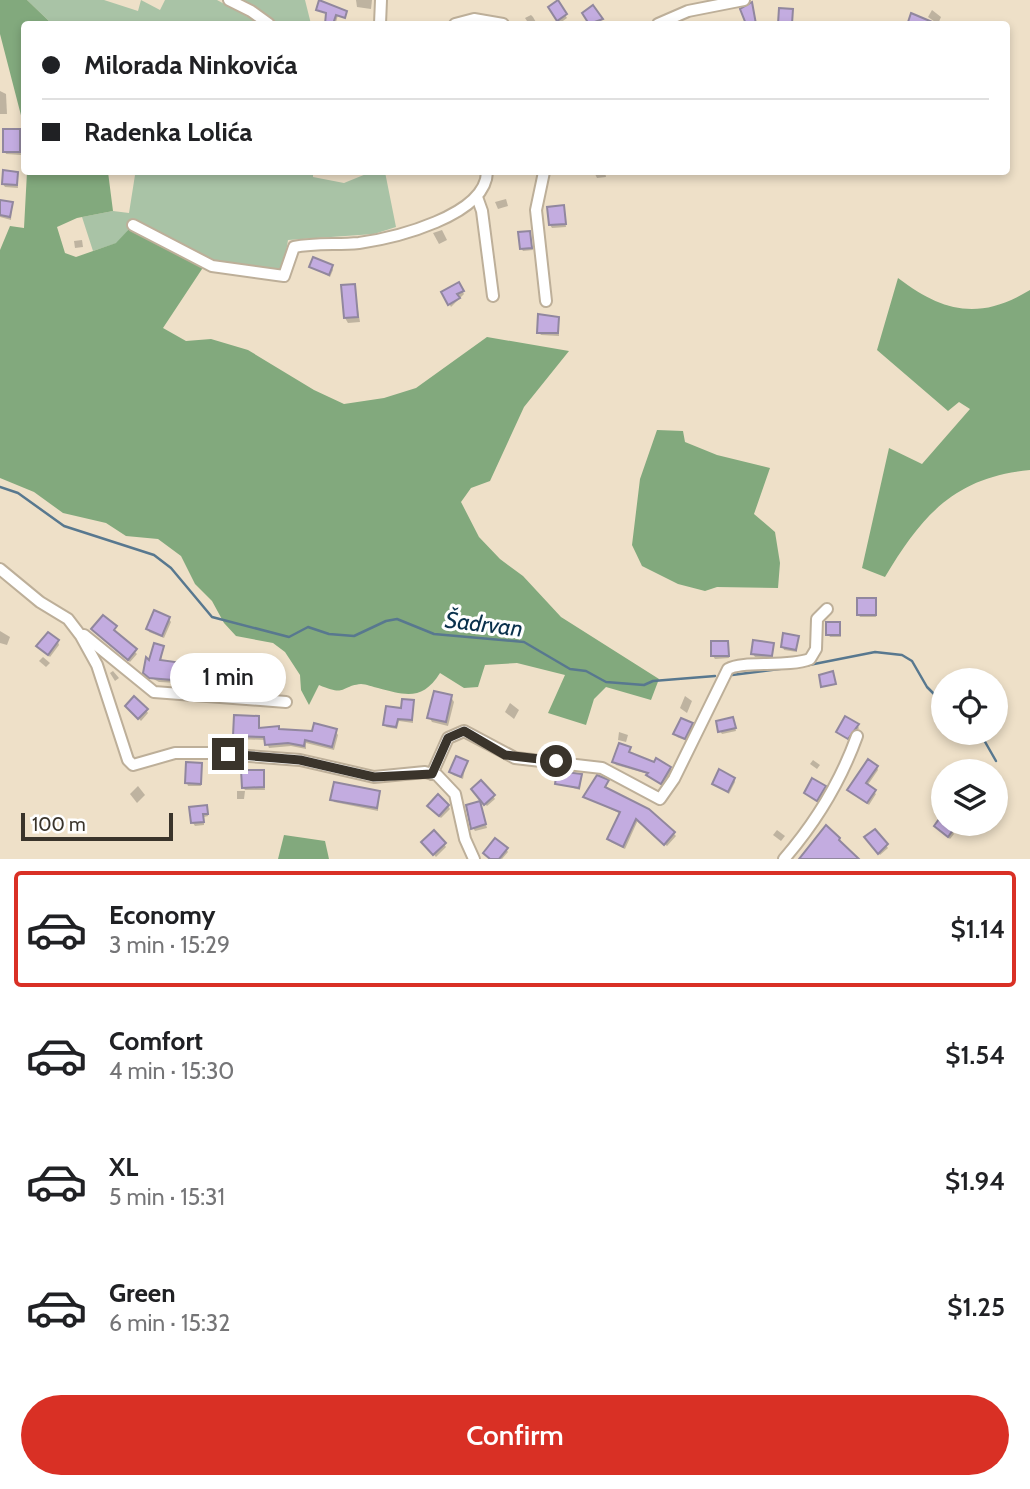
<!DOCTYPE html>
<html lang="en">
<head>
<meta charset="utf-8">
<style>
  :root { --surface:#fff; --page:#f6f6f6; --text:#202124; --muted:#757577; --line:#e0e0e0; --accent:#d93025 }
  body { margin:0; font-family:Cabin,sans-serif; background:var(--page); color:var(--text); height:100vh; display:flex; flex-direction:column; font-size:26px; white-space:nowrap }
  * { box-sizing:border-box; margin:0 }
  p { font-size:23px; color:var(--muted) }
  .icon { flex:none; width:38px; height:38px; fill:none; stroke:currentColor; stroke-width:2; stroke-linecap:round; stroke-linejoin:round }
  .map { position:relative; height:859px; overflow:hidden }
  .drawer { display:flex; flex-direction:column; background:var(--surface); flex:1 }
  .drawer>* { flex:none }
  .hud { position:absolute; left:21px; top:21px; width:989px; height:154px; border-radius:7px; box-shadow:0 4px 10px #0003; display:grid; align-content:center; height:154px; padding:0 21px; background:var(--surface) }
  .fabs { position:absolute; left:931px; top:668px; display:grid; gap:14px }
  .fabs a { display:grid; place-items:center; width:77px; height:77px; border-radius:50%; background:var(--surface); box-shadow:0 4px 10px #0003; font-size:35px }
  .scale { position:absolute; left:21px; bottom:18px; width:152px; box-sizing:border-box; padding-left:7px; border:4px solid #3a342b; border-top:0; font-size:19px; line-height:24px; white-space:nowrap; color:#3a342b; -webkit-text-stroke:5px #fff; paint-order:stroke }
  .end { position:absolute; width:32px; height:32px; margin:-16px; border:9px solid #3a342b; background:#fff; box-shadow:0 0 0 4px #fff }
  .from { border-radius:50% }
  .bubble { position:absolute; height:49px; border-radius:24px; background:var(--surface); box-shadow:0 4px 10px #0003; font-size:23px; font-weight:600; line-height:49px; text-align:center }
  .hud b { display:flex; align-items:center; gap:24px; height:66px; font-size:26px }
  .hud b+b { border-top:2px solid var(--line) }
  .hud i { width:18px; height:18px; background:var(--text) }
  ul { padding:12px 0 0; list-style:none }
  li { display:flex; align-items:center; gap:21px; height:116px; margin:0 14px 10px; padding:0 7px; border:4px solid transparent; border-radius:7px }
  li div { flex:1 }
  li b { display:block; font-size:26px }
  li em { font-style:normal; font-weight:600 }
  li.active { border-color:var(--accent) }
  li>.icon { width:63px; height:63px; stroke-width:1.5 }
  .cta { display:flex; gap:14px; margin-top:auto; padding:14px 21px }
  .cta a { flex:1; height:80px; border-radius:42px; background:var(--accent); color:#fff; font-size:28px; font-weight:600; line-height:80px; text-align:center }
  .map>svg:first-child { display:block }
  .green { fill:#a9c3a6 }
  .forest { fill:#82a97d }
  .shadow { fill:#0003 }
  .lines { fill:none; stroke-linecap:round; stroke-linejoin:round }
  .stream { stroke:#58788f; stroke-width:2.5 }
  .building { fill:#c3ace0; stroke:#91879e; stroke-width:2 }
  .minor-casing { stroke:#bdaf99; stroke-width:14 }
  .minor { stroke:#fff; stroke-width:10 }
  .route { stroke:#3a342b; stroke-width:9 }
  .labels { text-anchor:middle; dominant-baseline:central; stroke-width:6; stroke-linejoin:round; paint-order:stroke }
  .water-label { font-size:23px; font-style:italic; fill:#0a314c; stroke:#fff }
</style>
</head>
<body>
<div class="map">
<svg width="1030" height="859" viewBox="0 0 1030 859">
  <rect width="100%" height="100%" fill="#eee0c8"/>
  <g class="green">
    <path d="M27,0H104L138,11L141,0L160,10L165,0H217L261,24H52Z"/>
    <path d="M242,0H305L311,24H275L258,8Z"/>
    <path d="M113,172H313V177L344,183L371,172H385L396,227L374,234L288,240L283,271L212,263L129,220L130,228L117,243L93,251L82,217L113,211L129,213L135,175Z"/>
  </g>
  <g class="forest">
    <path d="M0,0H27L52,24H24V127L0,34Z"/>
    <path d="M27,172H108L113,211L77,218L57,227L65,253L76,257L116,243L130,228L204,266L163,328L186,341L211,339L248,350L314,390L344,404L384,398L416,388L487,337L569,351L524,407L490,481L471,488L461,502L479,537L500,559L523,576L561,617L659,679L651,700L606,687L594,699L586,725L548,713L565,675L517,663L485,665L478,687L464,688L440,673C423,700 407,696 378,688C373,687 366,684 361,684C340,686 347,697 319,685L309,705L301,690L300,675L285,652L273,643L236,636L224,623L212,601L195,584L181,556L158,539L126,536L106,523L63,513L34,492L0,478V250L10,226L24,228Z"/>
    <path d="M898,278C943,312 979,321 1030,290V470C955,477 922,515 885,577L862,568L889,448L922,464L970,409L959,402L948,411L877,350Z"/>
    <path d="M657,430L683,431L685,442L717,455L770,468L754,514L775,532L780,563L778,588L717,587L705,591L678,584L642,566L632,545L640,479Z"/>
    <path d="M284,835L325,841L329,859H278Z"/>
  </g>
  <g class="shadow">
    <path d="M356,0H372L371,9L357,7Z"/>
    <path d="M558,3L567,18L560,23L550,8Z"/>
    <path d="M593,8L603,23L601,24H591L584,14Z"/>
    <path d="M318,9L339,12L336,22L343,24H326L328,14Z"/>
    <path d="M932,10L941,17L938,24L928,17Z"/>
    <path d="M531,15L533,17L537,24H529L525,18Z"/>
    <path d="M870,21L884,22L886,24H870Z"/>
    <path d="M0,91L6,94L7,114H0Z"/>
    <path d="M19,130L21,155L6,154L5,151Z"/>
    <path d="M594,172H605L606,177L597,178Z"/>
    <path d="M17,173L18,188L5,187L3,184Z"/>
    <path d="M506,199L508,206L498,209L495,202Z"/>
    <path d="M0,201L12,204L11,220L0,217Z"/>
    <path d="M563,207L566,227L552,228L550,225Z"/>
    <path d="M442,230L447,240L439,244L433,233Z"/>
    <path d="M529,233L533,250L523,251L521,248Z"/>
    <path d="M82,240L83,247L75,248L74,241Z"/>
    <path d="M311,267H332L333,270L330,277Z"/>
    <path d="M458,284L464,294L451,307L443,293Z"/>
    <path d="M354,286L360,322L348,323L345,318Z"/>
    <path d="M558,318L559,336L541,335L539,332Z"/>
    <path d="M875,600L876,617H860L858,614Z"/>
    <path d="M169,619L171,622L164,638L149,632L148,629Z"/>
    <path d="M839,624L841,637H830L828,634Z"/>
    <path d="M115,627V633L137,654L130,662L95,632Z"/>
    <path d="M0,631L10,637L7,645L0,643Z"/>
    <path d="M797,637V652L784,650L783,647Z"/>
    <path d="M58,642L59,645L50,657L39,646Z"/>
    <path d="M727,642L729,658L715,659L713,656Z"/>
    <path d="M773,644V658L755,657L753,654Z"/>
    <path d="M163,647L161,662L188,666L190,673L239,672L241,675L267,678L268,695L204,690L198,684L159,682L146,675L150,663Z"/>
    <path d="M43,657L50,663L46,667L39,661Z"/>
    <path d="M113,671L119,678L115,681L110,673Z"/>
    <path d="M685,696L692,701L687,713L680,708Z"/>
    <path d="M451,697L454,702L448,726L432,722L429,717Z"/>
    <path d="M413,702V723L399,721L397,729L386,727L385,724Z"/>
    <path d="M510,703L519,710L514,719L505,712Z"/>
    <path d="M127,706L146,710L148,713L141,721Z"/>
    <path d="M258,717L260,729L313,733L335,731L338,735L334,750L306,743V749L291,746L269,748L266,740L237,739L235,736Z"/>
    <path d="M734,722L736,731L722,734L720,731Z"/>
    <path d="M691,724L693,727L687,741L677,737L675,734Z"/>
    <path d="M857,725L859,728L850,741L838,732Z"/>
    <path d="M619,732L628,735L626,742L618,740Z"/>
    <path d="M629,748L630,755L670,768L672,771L663,786L648,774L616,765L614,762Z"/>
    <path d="M813,760L820,765L817,769L810,764Z"/>
    <path d="M466,763L463,779L453,775L451,772Z"/>
    <path d="M200,765L201,786H188L187,783Z"/>
    <path d="M877,767L878,770L867,786L876,794L869,805L850,790Z"/>
    <path d="M263,771L265,790H245L243,787Z"/>
    <path d="M581,775L580,790L557,783Z"/>
    <path d="M734,779L735,782L729,794L714,784Z"/>
    <path d="M607,782L606,790L648,810L674,834L676,836L667,846L638,820L625,849L611,842L609,839L621,814L585,797Z"/>
    <path d="M138,786L145,795L137,803L130,794Z"/>
    <path d="M824,788L826,791L819,803L806,793Z"/>
    <path d="M237,791H245L244,799H237Z"/>
    <path d="M379,792L378,811L334,802L332,799Z"/>
    <path d="M474,793L493,796L495,799L487,806Z"/>
    <path d="M206,806L208,816L204,817V825L195,826L193,823Z"/>
    <path d="M448,806L450,809L441,818L431,809Z"/>
    <path d="M480,806L487,828L475,831L473,828Z"/>
    <path d="M936,826L952,831L954,834L950,839Z"/>
    <path d="M777,830L785,836L781,841L773,835Z"/>
    <path d="M874,831L888,848L880,855L868,841Z"/>
    <path d="M444,844L446,847L436,857L425,845Z"/>
    <path d="M506,849L508,852L502,859L487,856Z"/>
  </g>
  <g class="lines">
    <g class="stream">
      <path d="M0,487L18,493L64,526L154,555L171,568L212,617L289,637L308,627L329,634L354,636L386,621L397,619L434,634L524,642L570,669L586,671L606,682L644,685L653,681L715,676"/>
      <path d="M804,666L875,652L902,655L912,661L927,687L943,703"/>
      <path d="M732,675L787,668"/>
      <path d="M980,733L996,761"/>
    </g>
  </g>
  <g class="building">
    <path d="M319,0L347,11L345,18L336,15L333,24H325L326,13L316,10Z"/>
    <path d="M558,0L567,14L557,21L548,7Z"/>
    <path d="M752,2L756,24H746L740,9Z"/>
    <path d="M593,5L603,19L589,24L582,13Z"/>
    <path d="M779,8L793,9L792,24H778Z"/>
    <path d="M911,13L937,24H914L908,22Z"/>
    <rect x="3" y="129" width="17" height="23"/>
    <path d="M3,170L18,172L17,185L2,184Z"/>
    <path d="M0,200L13,202L10,217L0,215Z"/>
    <path d="M564,205L566,224L549,225L547,207Z"/>
    <path d="M530,231L532,248L520,249L518,232Z"/>
    <path d="M313,257L333,265L329,275L309,267Z"/>
    <path d="M459,282L464,291L457,294L460,298L448,305L441,292Z"/>
    <path d="M355,284L358,317L344,318L341,285Z"/>
    <path d="M538,314L559,317L558,333H537Z"/>
    <rect x="857" y="598" width="19" height="17"/>
    <path d="M154,610L170,617L162,636L146,629Z"/>
    <path d="M103,615L117,626L114,630L137,649L128,660L91,629Z"/>
    <rect x="826" y="622" width="14" height="13"/>
    <path d="M48,632L59,640L48,655L36,646Z"/>
    <path d="M783,633L799,636L796,650L781,647Z"/>
    <path d="M753,640L774,643L772,656L751,654Z"/>
    <path d="M711,641H728L729,656H711Z"/>
    <path d="M154,643L164,646L160,660L190,664L189,671L212,672V667L240,671V675L268,676V693L202,688L196,686V682L149,678L143,673L146,657L149,660Z"/>
    <path d="M833,671L836,684L821,687L819,675Z"/>
    <path d="M434,691L452,695L446,722L427,718Z"/>
    <path d="M134,696L148,709L138,719L125,706Z"/>
    <path d="M402,699L414,700L412,720L398,719L396,727L383,725L386,706L401,708Z"/>
    <path d="M234,715L259,716V728L279,726V729L312,731L314,723L337,729L332,747L305,740L304,746L288,743L265,745L264,737L233,736Z"/>
    <path d="M845,716L859,724L848,739L836,732Z"/>
    <path d="M733,717L736,728L718,732L716,721Z"/>
    <path d="M681,718L693,723L685,739L673,734Z"/>
    <path d="M619,743L631,747L629,752L654,762L656,758L671,767L661,784L646,775L648,773L612,762Z"/>
    <path d="M456,756L468,761L461,777L449,772Z"/>
    <path d="M868,759L878,766L866,783L876,790L867,803L847,790Z"/>
    <path d="M186,762L202,763L201,784L185,783Z"/>
    <path d="M719,769L735,778L728,792L712,784Z"/>
    <path d="M241,770H264V787L242,788Z"/>
    <path d="M557,771L582,774L579,788L555,784Z"/>
    <path d="M597,775L609,780L605,787L649,809L675,832L664,845L636,819L623,847L607,839L620,812L583,797Z"/>
    <path d="M812,778L826,786L817,801L804,793Z"/>
    <path d="M481,780L495,795L484,805L471,789Z"/>
    <path d="M334,782L380,791L377,808L330,800Z"/>
    <path d="M438,794L449,805L439,816L427,806Z"/>
    <path d="M480,801L486,824L471,829L466,805Z"/>
    <path d="M207,805L208,814H203L204,822L191,823L189,807Z"/>
    <path d="M939,819L953,830L948,837L934,826Z"/>
    <path d="M826,825L840,838L839,840L859,859H799Z"/>
    <path d="M875,829L888,844L878,854L864,837Z"/>
    <path d="M434,830L446,843L433,855L421,842Z"/>
    <path d="M495,838L508,848L499,859H490L483,853Z"/>
  </g>
  <g class="lines">
    <g class="minor-casing">
      <g id="minor">
        <path d="M229,0L251,11L269,24"/>
        <path d="M380,24L381,0"/>
        <path d="M455,24L474,19L503,24"/>
        <path d="M658,24L688,11L744,0"/>
        <path d="M544,172L536,210L546,301"/>
        <path d="M477,197L482,211L493,296"/>
        <path d="M133,225L212,266L284,276L294,247C315,243 337,245 359,243C394,238 486,216 487,172"/>
        <path d="M0,569L40,602L68,619L81,636L97,665L128,760L133,765L175,753H210L300,760L374,777L425,772L437,775L455,794L465,839L474,859"/>
        <path d="M84,635L154,692L286,702"/>
        <path d="M432,774L448,738L464,731L515,758L602,768L660,799L674,779L728,669C743,660 788,668 810,659L816,649L817,619L827,609"/>
        <path d="M784,859C817,821 840,783 857,736"/>
      </g>
    </g>
    <use href="#minor" class="minor"/>
  </g>
  <g class="lines">
    <path class="route" d="M228,754L300,760L374,777L432,774L448,738L464,731L505,755L556,761"/>
  </g>
  <g class="labels">
    <g class="water-label">
      <text transform="translate(484 624) rotate(7)">Šadrvan</text>
    </g>
  </g>
</svg>
<div class="fabs">
<a><svg class="icon" aria-label="locate" viewBox="0 0 24 24"><circle cx="12" cy="12" r="6"/><path d="M12 2v4M12 18v4M2 12h4M18 12h4"/></svg></a>
<a><svg class="icon" aria-label="layers" viewBox="0 0 24 24"><path d="M12 4l9 5-9 5-9-5zM3 14l9 5 9-5"/></svg></a>
</div>
<div class="scale">100 m</div>
<i class="end from" style="left:556px;top:761px"></i>
<i class="end" style="left:228px;top:754px"></i>
<div class="bubble" style="left:170px;top:653px;width:116px">1 min</div>
<div class="hud">
<b><i class="from"></i>Milorada Ninkovića</b>
<b><i></i>Radenka Lolića</b>
</div>
</div>
<section class="drawer">
<ul>
<li class="active"><svg class="icon" aria-label="car" viewBox="0 0 24 24"><path d="M5 17H2v-5l4-1 3-4h7l3 4 3 1v5h-3M9 17h6M6 11h13"/><circle cx="7" cy="17" r="2"/><circle cx="17" cy="17" r="2"/></svg><div><b>Economy</b><p>3 min · 15:29</p></div><em>$1.14</em></li>
<li><svg class="icon" aria-label="car" viewBox="0 0 24 24"><path d="M5 17H2v-5l4-1 3-4h7l3 4 3 1v5h-3M9 17h6M6 11h13"/><circle cx="7" cy="17" r="2"/><circle cx="17" cy="17" r="2"/></svg><div><b>Comfort</b><p>4 min · 15:30</p></div><em>$1.54</em></li>
<li><svg class="icon" aria-label="car" viewBox="0 0 24 24"><path d="M5 17H2v-5l4-1 3-4h7l3 4 3 1v5h-3M9 17h6M6 11h13"/><circle cx="7" cy="17" r="2"/><circle cx="17" cy="17" r="2"/></svg><div><b>XL</b><p>5 min · 15:31</p></div><em>$1.94</em></li>
<li><svg class="icon" aria-label="car" viewBox="0 0 24 24"><path d="M5 17H2v-5l4-1 3-4h7l3 4 3 1v5h-3M9 17h6M6 11h13"/><circle cx="7" cy="17" r="2"/><circle cx="17" cy="17" r="2"/></svg><div><b>Green</b><p>6 min · 15:32</p></div><em>$1.25</em></li>
</ul>
<div class="cta"><a>Confirm</a></div>
</section>
</body>
</html>
